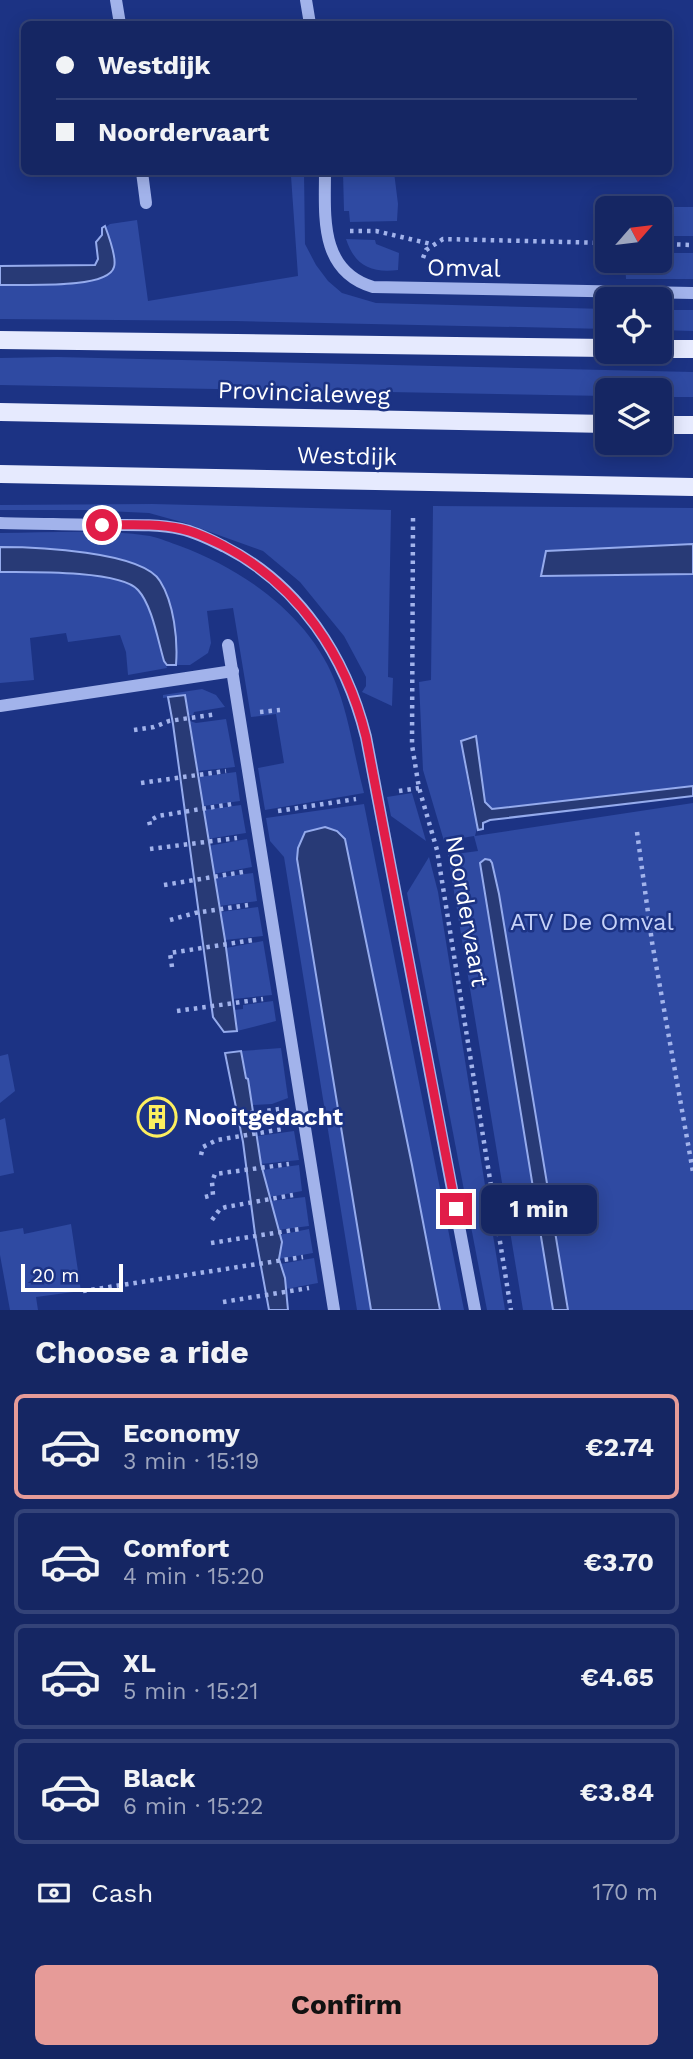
<!DOCTYPE html>
<html lang="en">
<head>
<meta charset="utf-8">
<style>
  :root { --surface:#152663; --page:#22326c; --text:#f1f3f6; --muted:#9da5be; --line:#344378; --accent:#e69b98 }
  body { margin:0; font-family:"Work Sans",sans-serif; background:var(--page); color:var(--text); height:100vh; display:flex; flex-direction:column; font-size:26px; white-space:nowrap }
  * { box-sizing:border-box; margin:0 }
  p { font-size:23px; color:var(--muted) }
  .icon { flex:none; width:38px; height:38px; fill:none; stroke:currentColor; stroke-width:2; stroke-linecap:round; stroke-linejoin:round }
  .map { position:relative; height:1310px; overflow:hidden }
  .details { display:flex; flex-direction:column; background:var(--surface); flex:1 }
  .details>* { flex:none }
  .guide { position:absolute; left:21px; top:21px; width:651px; height:154px; border-radius:10px; box-shadow:0 4px 18px #0003,0 0 0 2px var(--line); display:grid; align-content:center; height:154px; padding:0 35px; background:var(--surface) }
  .needle { width:46px; rotate:62deg }
  .buttons { position:absolute; left:595px; top:196px; display:grid; gap:14px }
  .buttons a { display:grid; place-items:center; width:77px; height:77px; border-radius:10px; background:var(--surface); box-shadow:0 4px 18px #0003,0 0 0 2px var(--line); font-size:35px }
  .scale { position:absolute; left:21px; bottom:18px; width:102px; box-sizing:border-box; padding-left:7px; border:4px solid #fff; border-top:0; font-size:19px; line-height:24px; white-space:nowrap; color:#fff; -webkit-text-stroke:5px #1c3384; paint-order:stroke }
  .end { position:absolute; width:32px; height:32px; margin:-16px; border:9px solid #e11d48; background:#fff; box-shadow:0 0 0 4px #fff }
  .from { border-radius:50% }
  .bubble { position:absolute; height:49px; border-radius:10px; background:var(--surface); box-shadow:0 4px 18px #0003,0 0 0 2px var(--line); font-size:23px; font-weight:700; line-height:49px; text-align:center }
  .guide b { display:flex; align-items:center; gap:24px; height:66px; font-size:26px }
  .guide b+b { border-top:2px solid var(--line) }
  .guide i { width:18px; height:18px; background:var(--text) }
  ul { padding:0; list-style:none }
  li { display:flex; align-items:center; gap:21px; height:105px; margin:0 14px 10px; padding:0 21px; border:4px solid var(--line); border-radius:10px }
  li div { flex:1 }
  li b { display:block; font-size:26px }
  li em { font-style:normal; font-weight:700 }
  li.on { border-color:var(--accent) }
  li>.icon { width:63px; height:63px; stroke-width:1.5 }
  h2 { padding:0 35px; font-size:32px; line-height:84px }
  .pay { display:flex; align-items:center; gap:18px; height:77px; padding:0 35px; font-size:26px }
  .pay p { margin-inline-start:auto }
  .action { display:flex; gap:14px; margin-top:auto; padding:14px 35px }
  .action a { flex:1; height:80px; border-radius:10px; background:var(--accent); color:#111; font-size:28px; font-weight:700; line-height:80px; text-align:center }
  .map>svg:first-child { display:block }
  .green { fill:#2f4aa2 }
  .water { fill:#283a76; stroke:#95abed; stroke-width:2 }
  .lines { fill:none; stroke-linecap:round; stroke-linejoin:round }
  .path { stroke:#a2b3eb; stroke-width:4.5; stroke-dasharray:3.5 5; stroke-linecap:butt }
  .minor { stroke:#a2b3eb; stroke-width:12 }
  .major { stroke:#e6eafe; stroke-width:18 }
  .route { stroke:#e11d48; stroke-width:9 }
  .labels { text-anchor:middle; dominant-baseline:central; stroke-width:5; stroke-linejoin:round; paint-order:stroke }
  .street-label { font-size:24px; fill:#fff; stroke:#1c3384 }
  .park-label { font-size:24px; fill:#c6d2f8; stroke:#1c3384 }
  .poi-label { font-size:24px; font-weight:bold; fill:#fff; stroke:#1c3384; text-anchor:start }
</style>
</head>
<body>
<div class="map">
<svg width="693" height="1310" viewBox="0 0 693 1310">
  <rect width="100%" height="100%" fill="#1c3384"/>
  <g class="green">
    <path d="M294,172H304L305,244L316,265L328,281L342,293L376,303L607,309V329L235,321L0,319V285L92,281L113,248L108,239L106,227L110,224L137,220L148,301L298,276L291,176Z"/>
    <path d="M343,172H394L398,204L397,221L350,222L349,211H344Z"/>
    <path d="M638,207H693V236H660V208Z"/>
    <path d="M346,239L375,240L376,244L399,253L398,270C371,273 355,266 346,239Z"/>
    <path d="M660,253H693V279H626L625,261H660Z"/>
    <path d="M660,310H693V331L660,330Z"/>
    <path d="M57,357L693,372V397H660V390H607V396L0,385V358Z"/>
    <path d="M152,504L391,510L388,677L393,678L392,706L362,692L366,686V677L344,636L300,582L263,551L185,523L149,513L85,510H0V505Z"/>
    <path d="M433,506L693,508V544L547,551L541,576L693,574V786L492,809L485,802L476,736L468,737L461,741L472,807L478,824L475,836L693,803V1310H523L448,855L478,851L474,836L444,841L423,770L419,682L431,680Z"/>
    <path d="M0,533C49,533 101,529 150,536C160,538 171,543 180,546C247,571 314,619 338,689C350,722 355,759 364,793L265,810L258,768L284,763L276,714L251,717L233,608L207,611L211,643L208,653L190,665H176L177,645L173,619L160,580L129,561L96,554L0,547Z"/>
    <path d="M0,572C28,572 119,570 137,588C150,601 160,650 167,668L128,675L126,652L120,635L68,642L66,633L30,638L34,680L0,683Z"/>
    <path d="M202,689L216,695L225,707L194,712L193,715H189L185,695L163,698V695Z"/>
    <path d="M226,719L235,767L198,771L190,721L196,723Z"/>
    <path d="M236,772L240,801L203,806L199,777Z"/>
    <path d="M412,793L426,841L391,816L387,797Z"/>
    <path d="M364,804L464,1310H440L412,1165L345,839L301,840L297,859L371,1310H357L284,857L270,841L266,818Z"/>
    <path d="M241,805L246,833L207,839L203,810Z"/>
    <path d="M247,839L252,867L213,874L208,846Z"/>
    <path d="M429,857L438,892L505,1310H487L407,893Z"/>
    <path d="M253,873L257,901L219,906L214,878Z"/>
    <path d="M258,907L263,936L225,940L220,912Z"/>
    <path d="M263,941L272,995L233,999L226,948Z"/>
    <path d="M273,1001L276,1021L237,1031L234,1010L243,1009V1005Z"/>
    <path d="M281,1048L288,1098L272,1104L253,1105L241,1051Z"/>
    <path d="M8,1054L15,1091L0,1103V1056Z"/>
    <path d="M5,1118L14,1173L0,1176V1120Z"/>
    <path d="M294,1131L299,1160L261,1164L258,1136Z"/>
    <path d="M299,1165L302,1191L270,1197L263,1170Z"/>
    <path d="M305,1197L309,1226L277,1230L271,1201Z"/>
    <path d="M71,1224L81,1291L36,1297L38,1310H10L0,1255V1232L23,1228L24,1234Z"/>
    <path d="M309,1229L313,1253L279,1259L282,1245L279,1235Z"/>
    <path d="M314,1258L318,1283L286,1289L280,1264Z"/>
  </g>
  <g class="water">
    <path d="M105,226C108,234 117,258 114,267C108,290 21,284 0,285V266L95,265L98,259L96,242L102,235V228Z"/>
    <path d="M693,544V574L541,576L546,551Z"/>
    <path d="M0,547C34,547 142,551 160,581C174,603 178,640 176,665H167L164,661C158,641 152,605 138,590C121,570 28,572 0,572Z"/>
    <path d="M185,695L225,940L237,1031L224,1032L213,1017L173,724L168,697Z"/>
    <path d="M476,736L485,802L492,809L693,786V796L490,820L483,823V829L478,830L461,741Z"/>
    <path d="M325,827L337,831L345,839L412,1165L440,1310H371L297,859L298,848L305,832Z"/>
    <path d="M485,859L490,860L492,863L499,894L568,1310H553L480,863Z"/>
    <path d="M241,1051L246,1078L248,1079L261,1164L282,1242L279,1259L285,1278L288,1310H269L255,1234L243,1142L225,1053Z"/>
  </g>
  <g class="lines">
    <g class="path">
      <path d="M350,231H376L431,244"/>
      <path d="M660,244L693,245"/>
      <path d="M423,258L426,250L443,239L607,243"/>
      <path d="M413,518L412,745L419,788L437,850L511,1310"/>
      <path d="M260,712L280,710"/>
      <path d="M134,730L154,727L169,721L217,714"/>
      <path d="M141,783L226,771"/>
      <path d="M399,791L419,788"/>
      <path d="M278,811L356,799"/>
      <path d="M150,825L149,821L158,816L232,804"/>
      <path d="M637,832L652,942L693,1172"/>
      <path d="M150,849L237,838"/>
      <path d="M164,885L243,872"/>
      <path d="M170,920L195,913L248,905"/>
      <path d="M172,967L170,953L253,940"/>
      <path d="M177,1011L263,999"/>
      <path d="M200,1120L279,1109"/>
      <path d="M201,1155L203,1147L217,1140L283,1129"/>
      <path d="M205,1197L213,1195L212,1182L215,1174L289,1164"/>
      <path d="M212,1220L220,1209L226,1207L293,1195"/>
      <path d="M211,1243L300,1229"/>
      <path d="M83,1291L303,1257"/>
      <path d="M223,1302L309,1288"/>
    </g>
    <g class="minor">
      <path d="M116,0L120,24"/>
      <path d="M306,0L310,24"/>
      <path d="M142,172L146,203"/>
      <path d="M325,172C325,216 319,271 373,287L693,293"/>
      <path d="M0,523C35,524 71,524 106,525C131,525 156,524 181,529C196,532 211,540 225,547C300,585 346,657 366,737L475,1310"/>
      <path d="M228,645L334,1310"/>
      <path d="M0,706L233,671"/>
    </g>
    <g class="major">
      <path d="M0,340L607,348"/>
      <path d="M660,349H693"/>
      <path d="M0,412L607,424"/>
      <path d="M660,425H693"/>
      <path d="M0,474L693,487"/>
    </g>
  </g>
  <g class="lines">
    <path class="route" d="M102,525C128,525 156,523 182,529C196,532 210,539 222,545C298,584 346,655 366,737L456,1209"/>
  </g>
  <defs>
    <g id="building-ring" transform="scale(2.0125)"><circle r="9.5" fill="#1c3384" stroke="#fcef5f" stroke-width="1.5"/><path d="M-4-6H4V6H1V3H-1V6H-4ZM-2.5-4.3h1.7v1.8h-1.7ZM.8-4.3h1.7v1.8H.8ZM-2.5-1h1.7V.8h-1.7ZM.8-1h1.7V.8H.8Z" fill="#fcef5f"/></g>
  </defs>
  <g fill-rule="evenodd">
    <use href="#building-ring" x="157" y="1117"/>
  </g>
  <g class="labels">
    <g class="street-label">
      <text transform="translate(464 268) rotate(1)">Omval</text>
      <text transform="translate(304 393) rotate(2)">Provincialeweg</text>
      <text transform="translate(347 456) rotate(1)">Westdijk</text>
      <text transform="translate(467 911) rotate(80)">Noordervaart</text>
    </g>
    <g class="park-label">
      <text x="592" y="922">ATV De Omval</text>
    </g>
    <g class="poi-label">
      <text x="184" y="1117">Nooitgedacht</text>
    </g>
  </g>
</svg>
<div class="buttons">
<a><svg class="needle" viewBox="-14 -14 28 28"><path d="M0-13l5 13h-10z" fill="#e53935"/><path d="M0 13l5-13h-10z" fill="#9da5be"/></svg></a>
<a><svg class="icon" aria-label="locate" viewBox="0 0 24 24"><circle cx="12" cy="12" r="6"/><path d="M12 2v4M12 18v4M2 12h4M18 12h4"/></svg></a>
<a><svg class="icon" aria-label="layers" viewBox="0 0 24 24"><path d="M12 4l9 5-9 5-9-5zM3 14l9 5 9-5"/></svg></a>
</div>
<div class="scale">20 m</div>
<i class="end from" style="left:102px;top:525px"></i>
<i class="end" style="left:456px;top:1209px"></i>
<div class="bubble" style="left:481px;top:1185px;width:116px">1 min</div>
<div class="guide">
<b><i class="from"></i>Westdijk</b>
<b><i></i>Noordervaart</b>
</div>
</div>
<section class="details">
<h2>Choose a ride</h2>
<ul>
<li class="on"><svg class="icon" aria-label="car" viewBox="0 0 24 24"><path d="M5 17H2v-5l4-1 3-4h7l3 4 3 1v5h-3M9 17h6M6 11h13"/><circle cx="7" cy="17" r="2"/><circle cx="17" cy="17" r="2"/></svg><div><b>Economy</b><p>3 min · 15:19</p></div><em>€2.74</em></li>
<li><svg class="icon" aria-label="car" viewBox="0 0 24 24"><path d="M5 17H2v-5l4-1 3-4h7l3 4 3 1v5h-3M9 17h6M6 11h13"/><circle cx="7" cy="17" r="2"/><circle cx="17" cy="17" r="2"/></svg><div><b>Comfort</b><p>4 min · 15:20</p></div><em>€3.70</em></li>
<li><svg class="icon" aria-label="car" viewBox="0 0 24 24"><path d="M5 17H2v-5l4-1 3-4h7l3 4 3 1v5h-3M9 17h6M6 11h13"/><circle cx="7" cy="17" r="2"/><circle cx="17" cy="17" r="2"/></svg><div><b>XL</b><p>5 min · 15:21</p></div><em>€4.65</em></li>
<li><svg class="icon" aria-label="car" viewBox="0 0 24 24"><path d="M5 17H2v-5l4-1 3-4h7l3 4 3 1v5h-3M9 17h6M6 11h13"/><circle cx="7" cy="17" r="2"/><circle cx="17" cy="17" r="2"/></svg><div><b>Black</b><p>6 min · 15:22</p></div><em>€3.84</em></li>
</ul>
<div class="pay"><svg class="icon" aria-label="cash" viewBox="0 0 24 24"><path d="M3 7h18v10H3z"/><circle cx="12" cy="12" r="2"/></svg>Cash<p>170 m</p></div>
<div class="action"><a>Confirm</a></div>
</section>
</body>
</html>
